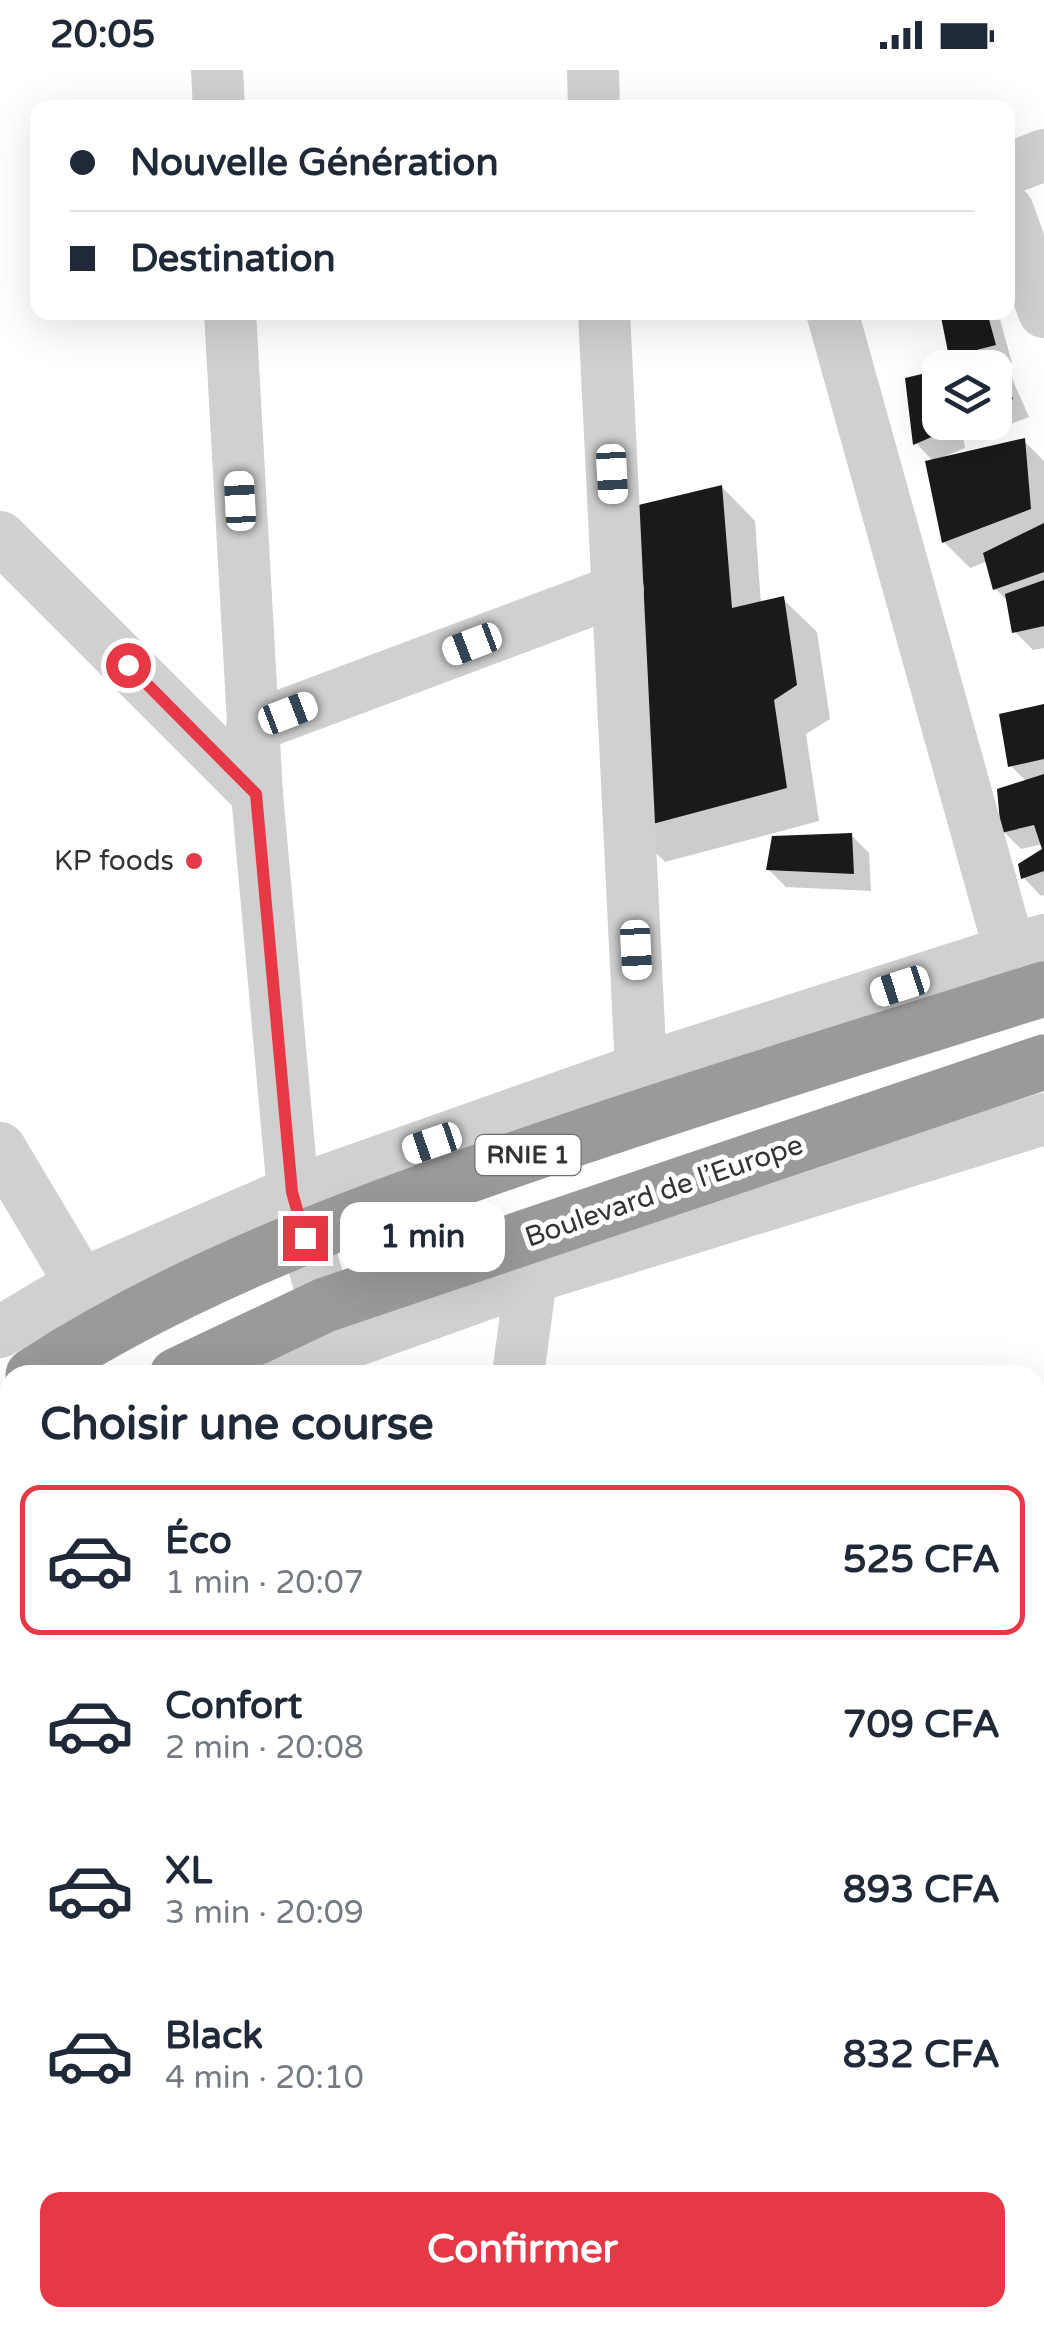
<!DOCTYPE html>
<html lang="fr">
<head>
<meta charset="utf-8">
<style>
  :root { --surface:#fff; --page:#f6f6f7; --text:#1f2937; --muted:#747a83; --line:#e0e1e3; --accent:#e73845 }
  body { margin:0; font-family:"Varela Round",sans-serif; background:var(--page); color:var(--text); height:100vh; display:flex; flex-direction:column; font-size:38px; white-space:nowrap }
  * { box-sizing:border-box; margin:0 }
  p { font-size:32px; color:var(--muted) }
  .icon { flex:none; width:55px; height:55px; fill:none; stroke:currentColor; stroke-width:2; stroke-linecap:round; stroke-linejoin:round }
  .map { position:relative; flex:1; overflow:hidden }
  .details { position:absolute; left:0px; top:1295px; width:1045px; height:962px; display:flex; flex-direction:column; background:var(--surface); border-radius:30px 30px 0 0; box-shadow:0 10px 40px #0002 }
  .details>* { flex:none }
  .banner { position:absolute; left:30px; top:30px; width:985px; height:220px; border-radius:20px; box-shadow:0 10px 40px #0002; display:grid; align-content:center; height:220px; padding:0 40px; background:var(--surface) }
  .buttons { position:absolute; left:922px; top:280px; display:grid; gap:20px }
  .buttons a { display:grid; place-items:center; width:90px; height:90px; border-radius:20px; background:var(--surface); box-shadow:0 10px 40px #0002; font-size:50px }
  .end { position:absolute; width:45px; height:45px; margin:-22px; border:12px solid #e73845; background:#fff; box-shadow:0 0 0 5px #fff }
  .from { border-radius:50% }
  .bubble { position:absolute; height:70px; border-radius:20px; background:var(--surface); box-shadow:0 10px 40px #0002; font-size:32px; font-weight:700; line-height:70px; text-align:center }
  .car { position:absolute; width:30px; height:60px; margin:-30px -15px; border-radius:12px; box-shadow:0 0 8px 2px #0007; background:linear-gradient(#fff 24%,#345 0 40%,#fff 0 76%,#345 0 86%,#fff 0) }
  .banner b { display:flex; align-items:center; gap:35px; height:95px; font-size:38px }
  .banner b+b { border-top:2px solid var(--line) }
  .banner i { width:25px; height:25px; background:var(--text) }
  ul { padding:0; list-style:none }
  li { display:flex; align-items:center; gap:30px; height:150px; margin:0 20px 15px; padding:0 20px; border:5px solid transparent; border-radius:20px }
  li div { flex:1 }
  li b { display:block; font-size:38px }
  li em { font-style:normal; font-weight:700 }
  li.active { border-color:var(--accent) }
  li>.icon { width:90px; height:90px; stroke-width:1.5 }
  h2 { padding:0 40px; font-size:45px; line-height:120px }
  .button { display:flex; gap:20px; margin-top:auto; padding:20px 40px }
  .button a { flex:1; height:115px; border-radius:20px; background:var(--accent); color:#fff; font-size:40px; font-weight:700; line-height:115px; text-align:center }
  .status { display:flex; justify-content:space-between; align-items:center; height:70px; padding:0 50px; background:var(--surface); direction:ltr }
  .status svg { height:28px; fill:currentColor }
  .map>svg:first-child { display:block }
  .green { fill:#e6ecdf }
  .shadow { fill:#0003 }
  .building { fill:#1a1a1a }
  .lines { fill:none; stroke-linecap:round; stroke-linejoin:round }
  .minor { stroke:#d0d0d0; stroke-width:52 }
  .highway { stroke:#9a9a9a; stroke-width:55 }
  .route { stroke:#e73845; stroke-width:12 }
  .poi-dot { fill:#e73845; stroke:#fff; stroke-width:4 }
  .labels { text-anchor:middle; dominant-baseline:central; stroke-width:10; stroke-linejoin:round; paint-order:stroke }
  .shield { fill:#fff; stroke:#707070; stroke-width:2.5 }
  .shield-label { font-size:25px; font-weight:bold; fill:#333 }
  .poi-label { font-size:28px; fill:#333; stroke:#fff; text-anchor:end }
  .street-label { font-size:28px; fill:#333; stroke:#fff }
</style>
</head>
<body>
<div class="status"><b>20:05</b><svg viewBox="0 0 49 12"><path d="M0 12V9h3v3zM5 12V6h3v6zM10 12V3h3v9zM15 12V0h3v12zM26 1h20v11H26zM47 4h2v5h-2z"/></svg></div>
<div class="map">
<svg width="1044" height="2257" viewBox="0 0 1044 2257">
  <rect width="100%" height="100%" fill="#fff"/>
  <g class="green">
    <path d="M7,1598L10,1600V1923L0,1919V1602Z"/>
    <path d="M10,2082V2248H119L117,2257H0V2127Z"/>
  </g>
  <g class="shadow">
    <path d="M942,242H998L1012,293L1001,296L1011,306L1029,347L989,362L979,352H995V298H962L951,286Z"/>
    <path d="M938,303L940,352H961L965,378L943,387L1024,371L1044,391V578L1033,580L1015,562L1009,533L995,518L988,491L970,498L944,472L934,392L916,373Z"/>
    <path d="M722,417L755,451L761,534L783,529L817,562L830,649L806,664L819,751L665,792L632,759Z"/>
    <path d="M1044,637V777L1043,774L1021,779L1003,761L1027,712L1010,695Z"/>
    <path d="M851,765L869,783L871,821L786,817L768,799Z"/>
    <path d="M1044,781V825L1041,826L1024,808L1021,795Z"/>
  </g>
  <g class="building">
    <path d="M940,242H987L996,275L949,287Z"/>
    <path d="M994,285L1013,329L995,336V298L957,297Z"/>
    <path d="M939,300L940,352H947L948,360L913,375L905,308Z"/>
    <path d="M1025,368L1031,439L942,473L925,391Z"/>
    <path d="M722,415L732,538L784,526L797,615L774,630L787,718L630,760V437Z"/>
    <path d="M1044,453V502L993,520L983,483Z"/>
    <path d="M1044,510V556L1012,563L1005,524Z"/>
    <path d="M1044,634V689L1008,697L999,644Z"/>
    <path d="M1044,704V801L1021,809L1018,794L1042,779L1034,755L1001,763L997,719Z"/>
    <path d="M852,763L854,804L766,800L772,766Z"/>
  </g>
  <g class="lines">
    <g class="minor">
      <path d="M217,0L219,38"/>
      <path d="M593,0L594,38"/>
      <path d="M1008,99L1044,85"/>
      <path d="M1008,141L1044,242"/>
      <path d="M230,242L257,724L293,1122L325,1235L335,1305"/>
      <path d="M604,242L641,999"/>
      <path d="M832,242L1010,881"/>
      <path d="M0,467L257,724"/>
      <path d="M252,657L618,520"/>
      <path d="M0,1078L81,1214"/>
      <path d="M0,1262L81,1214L293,1122L641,999L1044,870"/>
      <path d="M281,1305L332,1279L533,1207L1044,1049"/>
      <path d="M518,1305L535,1178"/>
      <path d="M0,1458L10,1451"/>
      <path d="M1035,1604H1044"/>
      <path d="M0,2087L10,2048"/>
      <path d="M1035,2116L1044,2124"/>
      <path d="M697,2248L698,2257"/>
      <path d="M984,2248L985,2257"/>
      <path d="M347,2257L349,2248"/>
    </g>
    <g class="highway">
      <path d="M33,1305C180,1210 346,1148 510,1091C687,1030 865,975 1044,919"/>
      <path d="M177,1305L325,1235L1044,992"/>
      <path d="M0,1406L10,1401"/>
    </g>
  </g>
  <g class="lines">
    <path class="route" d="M128,595L256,724L292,1122L305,1168"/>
  </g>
  <circle class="poi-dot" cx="194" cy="791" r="10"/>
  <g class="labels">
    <rect class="shield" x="475.5" y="1065" width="105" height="40" rx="8"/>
    <g class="shield-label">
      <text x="528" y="1085">RNIE 1</text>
    </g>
    <g class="poi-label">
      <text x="174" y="791">KP foods</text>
    </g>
    <g class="street-label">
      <text transform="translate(664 1121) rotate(-19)">Boulevard de l’Europe</text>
    </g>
  </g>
</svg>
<div class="buttons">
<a><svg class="icon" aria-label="layers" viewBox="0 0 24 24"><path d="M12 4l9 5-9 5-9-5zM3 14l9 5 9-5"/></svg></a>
</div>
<i class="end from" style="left:128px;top:595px"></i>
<i class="end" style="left:305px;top:1168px"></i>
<div class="bubble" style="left:340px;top:1132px;width:165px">1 min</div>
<i class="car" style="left:612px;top:404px;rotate:177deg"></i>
<i class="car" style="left:240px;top:431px;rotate:357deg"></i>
<i class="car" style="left:472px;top:574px;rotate:249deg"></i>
<i class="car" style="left:288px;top:643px;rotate:69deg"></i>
<i class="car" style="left:636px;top:880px;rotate:177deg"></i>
<i class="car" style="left:900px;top:916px;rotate:252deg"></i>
<i class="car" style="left:432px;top:1073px;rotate:251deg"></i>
<div class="banner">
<b><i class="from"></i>Nouvelle Génération</b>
<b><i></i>Destination</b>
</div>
<section class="details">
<h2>Choisir une course</h2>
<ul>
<li class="active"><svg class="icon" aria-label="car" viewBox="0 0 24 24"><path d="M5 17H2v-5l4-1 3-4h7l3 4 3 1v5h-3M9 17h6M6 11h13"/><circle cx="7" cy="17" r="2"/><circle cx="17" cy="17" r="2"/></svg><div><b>Éco</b><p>1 min · 20:07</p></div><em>525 CFA</em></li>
<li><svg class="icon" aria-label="car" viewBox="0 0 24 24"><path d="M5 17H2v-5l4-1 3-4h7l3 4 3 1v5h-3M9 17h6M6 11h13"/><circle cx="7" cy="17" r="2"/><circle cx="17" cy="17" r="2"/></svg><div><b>Confort</b><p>2 min · 20:08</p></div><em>709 CFA</em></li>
<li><svg class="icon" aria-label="car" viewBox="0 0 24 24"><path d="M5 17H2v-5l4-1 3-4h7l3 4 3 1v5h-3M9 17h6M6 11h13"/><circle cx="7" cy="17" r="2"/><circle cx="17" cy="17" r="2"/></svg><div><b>XL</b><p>3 min · 20:09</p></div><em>893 CFA</em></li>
<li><svg class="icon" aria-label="car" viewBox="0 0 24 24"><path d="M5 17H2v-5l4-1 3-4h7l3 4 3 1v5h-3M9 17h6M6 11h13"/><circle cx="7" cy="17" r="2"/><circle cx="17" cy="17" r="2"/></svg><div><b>Black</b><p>4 min · 20:10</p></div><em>832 CFA</em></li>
</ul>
<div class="button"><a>Confirmer</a></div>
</section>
</div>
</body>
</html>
